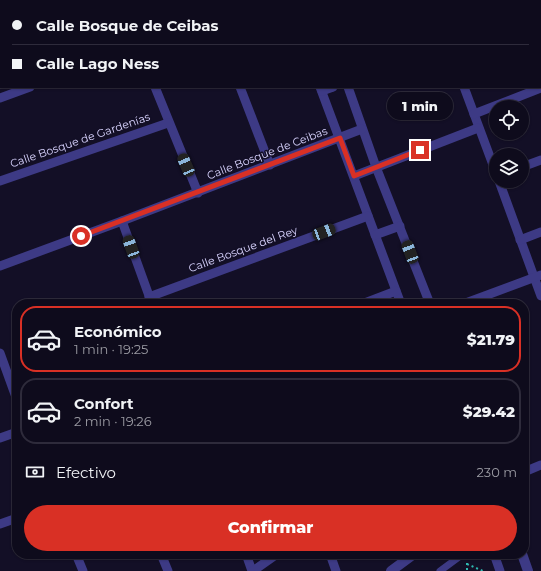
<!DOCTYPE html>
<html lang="es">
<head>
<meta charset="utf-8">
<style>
  :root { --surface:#0e0b1c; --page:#1c1929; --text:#f1f3f6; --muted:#9b9ba3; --line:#2e2b3b; --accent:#d93025 }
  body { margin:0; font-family:Montserrat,sans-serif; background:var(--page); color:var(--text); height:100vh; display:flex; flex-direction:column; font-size:15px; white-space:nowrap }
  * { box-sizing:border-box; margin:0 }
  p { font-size:13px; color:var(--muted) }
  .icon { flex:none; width:22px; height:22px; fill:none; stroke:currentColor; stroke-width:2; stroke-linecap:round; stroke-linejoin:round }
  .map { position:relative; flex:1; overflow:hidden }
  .details { position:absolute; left:12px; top:299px; width:517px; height:260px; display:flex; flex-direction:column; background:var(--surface); border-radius:16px; box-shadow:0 1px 3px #0004,0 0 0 1px var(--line) }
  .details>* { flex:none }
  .banner { position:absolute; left:0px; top:0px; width:541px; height:88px; box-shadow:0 1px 3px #0004,0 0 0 1px var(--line); display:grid; align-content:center; height:88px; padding:0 12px; background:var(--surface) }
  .fabs { position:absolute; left:489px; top:100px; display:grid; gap:8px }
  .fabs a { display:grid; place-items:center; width:40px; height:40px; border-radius:50%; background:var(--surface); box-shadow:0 1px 3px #0004,0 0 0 1px var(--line); font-size:20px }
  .end { position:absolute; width:18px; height:18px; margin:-9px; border:5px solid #d93025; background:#fff; box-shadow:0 0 0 2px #fff }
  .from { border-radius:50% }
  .bubble { position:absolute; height:28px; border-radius:14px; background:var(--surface); box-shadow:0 1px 3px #0004,0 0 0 1px var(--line); font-size:13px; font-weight:800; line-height:28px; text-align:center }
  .car { position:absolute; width:12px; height:24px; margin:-12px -6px; border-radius:5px; box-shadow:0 0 3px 1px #0007; background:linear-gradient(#222 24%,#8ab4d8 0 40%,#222 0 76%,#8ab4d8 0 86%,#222 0) }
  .banner b { display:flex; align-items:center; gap:14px; height:38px; font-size:15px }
  .banner b+b { border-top:1px solid var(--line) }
  .banner i { width:10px; height:10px; background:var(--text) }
  ul { padding:7px 0 0; list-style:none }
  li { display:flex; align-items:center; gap:12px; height:66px; margin:0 8px 6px; padding:0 4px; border:2px solid var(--line); border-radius:16px }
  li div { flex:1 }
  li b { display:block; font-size:15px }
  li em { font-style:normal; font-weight:800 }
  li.on { border-color:var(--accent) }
  li>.icon { width:36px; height:36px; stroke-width:1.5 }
  .pay { display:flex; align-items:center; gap:10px; height:44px; padding:0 12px; font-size:15px }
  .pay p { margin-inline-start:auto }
  .cta { display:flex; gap:8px; margin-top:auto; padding:8px 12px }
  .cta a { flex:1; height:46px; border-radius:24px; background:var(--accent); color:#fff; font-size:16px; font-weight:800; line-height:46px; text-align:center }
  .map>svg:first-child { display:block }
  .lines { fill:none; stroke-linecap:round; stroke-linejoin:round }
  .path { stroke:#2fb8b0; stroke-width:2; stroke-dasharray:2 3; stroke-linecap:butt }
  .pedestrian { stroke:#3d3a85; stroke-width:7 }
  .minor { stroke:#3d3a85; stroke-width:9 }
  .tertiary { stroke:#3d3a85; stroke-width:10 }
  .route { stroke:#d93025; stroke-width:5 }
  .labels { text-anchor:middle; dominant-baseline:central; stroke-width:3; stroke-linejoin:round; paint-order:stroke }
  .street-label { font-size:11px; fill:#d9d4ff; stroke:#130f26 }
</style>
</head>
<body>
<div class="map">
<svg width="541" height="571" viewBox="0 0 541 571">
  <rect width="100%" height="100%" fill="#130f26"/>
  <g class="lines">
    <g class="path">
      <path d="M467,563V571"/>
      <path d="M467,564L483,571"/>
    </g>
    <path class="pedestrian" d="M440,571L463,554"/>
    <g class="minor">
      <path d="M123,0V1"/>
      <path d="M207,0L208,1"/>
      <path d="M287,0L288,1"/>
      <path d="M317,0V1"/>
      <path d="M432,0V1"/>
      <path d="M6,1L9,0"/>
      <path d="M377,1L379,0"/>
      <path d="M540,16H541"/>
      <path d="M155,87L198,193"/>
      <path d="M240,87L270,165"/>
      <path d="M320,87L401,304"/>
      <path d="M348,87L376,167L430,304"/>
      <path d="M464,87L496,173"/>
      <path d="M322,91L333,87"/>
      <path d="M0,98L30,87"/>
      <path d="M474,114L541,88"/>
      <path d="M522,167L541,160"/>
      <path d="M354,176L478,128"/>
      <path d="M0,181L168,123"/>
      <path d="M499,181L541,296"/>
      <path d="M122,221L152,304"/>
      <path d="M375,235L400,226"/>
      <path d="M520,240L541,232"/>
      <path d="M0,266L122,221L362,129"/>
      <path d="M149,297L368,216"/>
      <path d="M362,304L396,291"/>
      <path d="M463,304L541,275"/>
      <path d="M0,353L17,400"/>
      <path d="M0,438L17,432"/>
      <path d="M524,472L541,465"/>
      <path d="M0,524L17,518"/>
      <path d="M76,554L83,571"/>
      <path d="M161,554L168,571"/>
      <path d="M246,554L252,571"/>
      <path d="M330,554L336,571"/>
      <path d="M494,554L500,571"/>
      <path d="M253,571L277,554"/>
    </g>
    <g class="tertiary">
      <path d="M522,554L528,571"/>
      <path d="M391,571L414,554"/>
    </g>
  </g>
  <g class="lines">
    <path class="route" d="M81,236L340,138L354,176L420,150"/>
  </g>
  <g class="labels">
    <g class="street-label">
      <text transform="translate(80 140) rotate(-19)">Calle Bosque de Gardenías</text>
      <text transform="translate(267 153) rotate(-21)">Calle Bosque de Ceibas</text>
      <text transform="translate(243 249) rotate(-20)">Calle Bosque del Rey</text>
    </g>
  </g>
</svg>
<div class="fabs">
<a><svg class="icon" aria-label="locate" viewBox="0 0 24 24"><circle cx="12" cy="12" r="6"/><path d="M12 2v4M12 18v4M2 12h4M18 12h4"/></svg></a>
<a><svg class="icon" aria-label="layers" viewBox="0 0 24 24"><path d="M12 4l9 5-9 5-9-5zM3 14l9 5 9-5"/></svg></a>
</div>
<i class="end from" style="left:81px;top:236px"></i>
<i class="end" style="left:420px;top:150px"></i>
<div class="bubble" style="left:387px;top:92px;width:66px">1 min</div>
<i class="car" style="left:186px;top:165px;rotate:337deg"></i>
<i class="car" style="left:324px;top:232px;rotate:69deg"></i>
<i class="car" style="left:131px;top:247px;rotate:340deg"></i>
<i class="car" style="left:410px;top:252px;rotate:339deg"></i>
<div class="banner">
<b><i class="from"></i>Calle Bosque de Ceibas</b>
<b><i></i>Calle Lago Ness</b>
</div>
<section class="details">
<ul>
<li class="on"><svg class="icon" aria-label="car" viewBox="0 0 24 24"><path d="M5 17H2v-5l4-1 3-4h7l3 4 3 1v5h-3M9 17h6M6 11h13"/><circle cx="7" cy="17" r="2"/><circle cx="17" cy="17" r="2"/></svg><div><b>Económico</b><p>1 min · 19:25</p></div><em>$21.79</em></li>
<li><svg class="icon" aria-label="car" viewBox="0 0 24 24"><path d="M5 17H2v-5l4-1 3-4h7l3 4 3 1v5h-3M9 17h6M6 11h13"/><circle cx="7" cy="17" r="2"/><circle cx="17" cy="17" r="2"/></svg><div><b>Confort</b><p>2 min · 19:26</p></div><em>$29.42</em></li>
</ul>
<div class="pay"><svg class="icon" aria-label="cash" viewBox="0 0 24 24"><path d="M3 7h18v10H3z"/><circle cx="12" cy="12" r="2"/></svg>Efectivo<p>230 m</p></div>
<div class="cta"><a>Confirmar</a></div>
</section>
</div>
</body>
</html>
